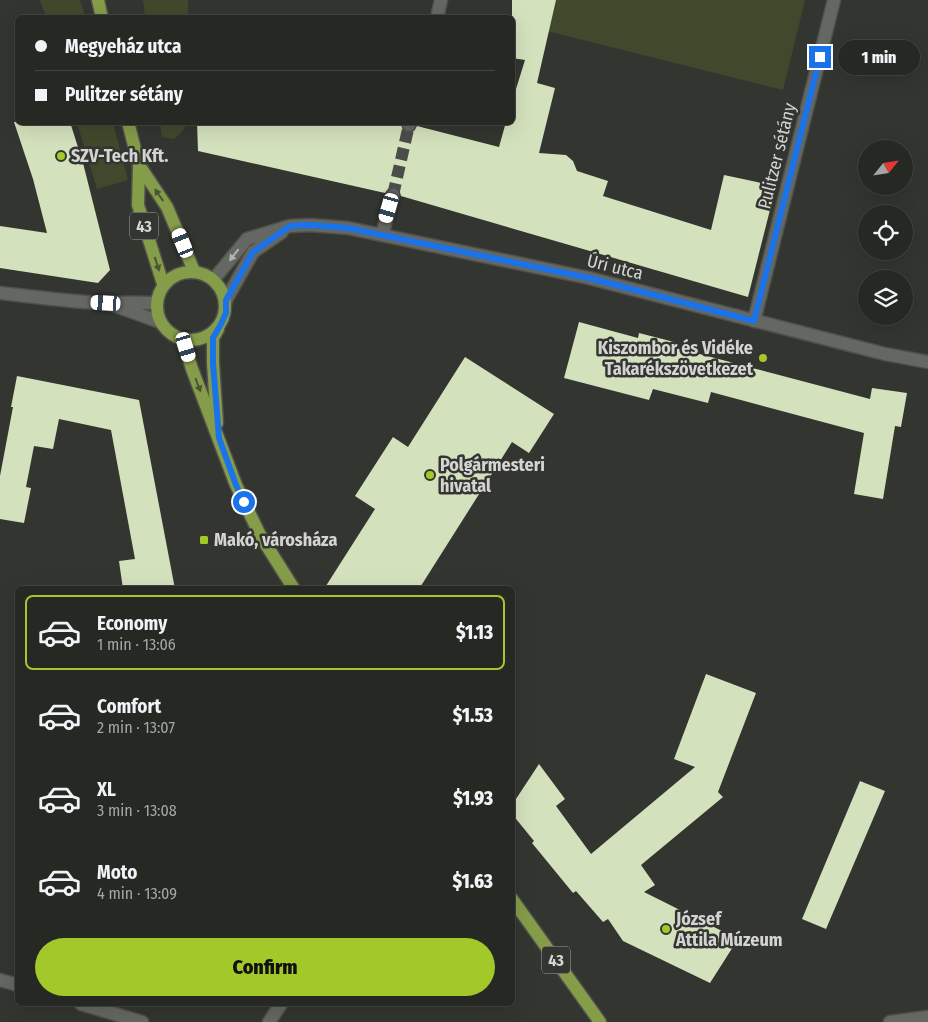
<!DOCTYPE html>
<html lang="en">
<head>
<meta charset="utf-8">
<style>
  :root { --surface:#262824; --page:#2e302c; --text:#f1f3f6; --muted:#a4a6a6; --line:#424441; --accent:#a2c929 }
  body { margin:0; font-family:"Fira Sans Condensed",sans-serif; background:var(--page); color:var(--text); height:100vh; display:flex; flex-direction:column; font-size:19px; white-space:nowrap }
  * { box-sizing:border-box; margin:0 }
  p { font-size:16px; color:var(--muted) }
  .icon { flex:none; width:28px; height:28px; fill:none; stroke:currentColor; stroke-width:2; stroke-linecap:round; stroke-linejoin:round }
  .map { position:relative; flex:1; overflow:hidden }
  .details { position:absolute; left:15px; top:586px; width:500px; height:420px; display:flex; flex-direction:column; background:var(--surface); border-radius:8px; box-shadow:0 5px 20px #0002,0 0 0 1px var(--line) }
  .details>* { flex:none }
  .banner { position:absolute; left:15px; top:15px; width:500px; height:110px; border-radius:8px; box-shadow:0 5px 20px #0002,0 0 0 1px var(--line); display:grid; align-content:center; height:110px; padding:0 20px; background:var(--surface) }
  .needle { width:32px; rotate:60deg }
  .controls { position:absolute; left:858px; top:140px; display:grid; gap:10px }
  .controls a { display:grid; place-items:center; width:55px; height:55px; border-radius:50%; background:var(--surface); box-shadow:0 5px 20px #0002,0 0 0 1px var(--line); font-size:25px }
  .end { position:absolute; width:22px; height:22px; margin:-11px; border:6px solid #1a73e8; background:#fff; box-shadow:0 0 0 2px #fff }
  .from { border-radius:50% }
  .bubble { position:absolute; height:35px; border-radius:18px; background:var(--surface); box-shadow:0 5px 20px #0002,0 0 0 1px var(--line); font-size:16px; font-weight:800; line-height:35px; text-align:center }
  .car { position:absolute; width:15px; height:30px; margin:-15px -8px; border-radius:6px; box-shadow:0 0 4px 1px #0007; background:linear-gradient(#fff 24%,#345 0 40%,#fff 0 76%,#345 0 86%,#fff 0) }
  .banner b { display:flex; align-items:center; gap:18px; height:48px; font-size:19px }
  .banner b+b { border-top:1px solid var(--line) }
  .banner i { width:12px; height:12px; background:var(--text) }
  ul { padding:9px 0 0; list-style:none }
  li { display:flex; align-items:center; gap:15px; height:75px; margin:0 10px 8px; padding:0 10px; border:2px solid transparent; border-radius:8px }
  li div { flex:1 }
  li b { display:block; font-size:19px }
  li em { font-style:normal; font-weight:800 }
  li.selected { border-color:var(--accent) }
  li>.icon { width:45px; height:45px; stroke-width:1.5 }
  .action { display:flex; gap:10px; margin-top:auto; padding:10px 20px }
  .action a { flex:1; height:58px; border-radius:30px; background:var(--accent); color:#111; font-size:20px; font-weight:800; line-height:58px; text-align:center }
  .map>svg:first-child { display:block }
  .green { fill:#40492c }
  .building { fill:#d4e1bd }
  .lines { fill:none; stroke-linecap:round; stroke-linejoin:round }
  .minor-tunnel { stroke:#4b4d48; stroke-width:12; stroke-dasharray:12 6; stroke-linecap:butt }
  .minor-casing { stroke:#4f504c; stroke-width:15 }
  .secondary-casing { stroke:#4f504c; stroke-width:15 }
  .primary-casing { stroke:#4f504c; stroke-width:15 }
  .minor { stroke:#656762; stroke-width:12 }
  .secondary { stroke:#656762; stroke-width:12 }
  .primary { stroke:#859c49; stroke-width:12 }
  .oneway { fill:#4c5438 }
  .oneway2 { fill:#b3b4b0 }
  .route { stroke:#1a73e8; stroke-width:6 }
  .poi-dot { fill:#a2c929; stroke:#333530; stroke-width:2 }
  .labels { text-anchor:middle; dominant-baseline:central; stroke-width:5; stroke-linejoin:round; paint-order:stroke }
  .shield { fill:#333530; stroke:#a4a5a1; stroke-width:1 }
  .shield-label { font-size:16px; font-weight:bold; fill:#d4d5d2 }
  .poi-label { font-size:18px; font-weight:bold; fill:#d4d5d2; stroke:#333530; text-anchor:start }
  .street-label { font-size:18px; fill:#d4d5d2; stroke:#333530 }
</style>
</head>
<body>
<div class="map">
<svg width="928" height="1022" viewBox="0 0 928 1022">
  <rect width="100%" height="100%" fill="#333530"/>
  <g class="green">
    <path d="M40,0H80L85,17H46Z"/>
    <path d="M143,0H188V17H145Z"/>
    <path d="M555,0H805L783,90L547,31Z"/>
    <path d="M77,123H113L128,180L97,189Z"/>
    <path d="M160,123H186C185,130 179,135 174,139L162,137Z"/>
  </g>
  <g class="building">
    <path d="M512,0H556L537,83L555,88L539,153L566,155L573,161L577,171L608,181L603,196L711,230L724,175L776,186L748,297L401,196L399,190L395,187L388,189L385,193L198,151L197,122H397L401,123L403,130L407,133L414,131L417,126L499,147L506,122H512V102L525,60L512,58Z"/>
    <path d="M14,122H70L83,163L110,270L98,283L0,268V226L47,233L33,179Z"/>
    <path d="M579,322L638,338L639,333L674,342L673,347L870,399L872,388L907,393L901,427L895,426L883,499L854,494L864,433L711,392L708,403L653,389L649,400L564,378Z"/>
    <path d="M465,357L554,414L529,453L512,442L419,589H324L375,509L355,496L393,437L408,447Z"/>
    <path d="M17,376L139,400L175,589H123L119,561L135,559L111,430L59,419L53,449L34,446L26,487L31,488L24,523L0,519V476L13,407H11Z"/>
    <path d="M706,674L756,693L718,792L723,797L641,865L655,885L644,892L738,939L710,983L623,941L608,919L603,922L576,891L573,893L532,843L534,841L512,814V805L539,764L565,799L556,806L591,854L695,767L674,759Z"/>
    <path d="M860,781L885,791L826,929L802,919Z"/>
  </g>
  <g class="lines">
    <path class="minor-tunnel" d="M393,195L409,125"/>
    <g class="minor-casing">
      <g id="minor">
        <path d="M437,18L441,0"/>
        <path d="M409,125L410,122"/>
        <path d="M382,235L393,195"/>
        <path d="M0,293C28,296 57,300 86,302C109,304 133,302 156,303"/>
        <path d="M113,305L160,322"/>
        <path d="M754,321L834,0"/>
        <path d="M0,980L18,985"/>
        <path d="M81,1004L142,1022"/>
        <path d="M269,1022L281,1004"/>
        <path d="M890,1022L928,1017"/>
      </g>
    </g>
    <g class="secondary-casing">
      <g id="secondary">
        <path d="M214,279L247,239L290,226L310,225L348,228L589,278L885,354L928,362"/>
        <path d="M226,300L253,252L282,232"/>
      </g>
    </g>
    <g class="primary-casing">
      <g id="primary">
        <path d="M98,0L102,18"/>
        <path d="M128,122L139,165L138,205L163,284"/>
        <path d="M139,165L167,207L194,271"/>
        <circle cx="191" cy="306" r="34"/>
        <path d="M182,340L185,347L192,369L236,485L260,535L294,589"/>
        <path d="M217,423L213,363V338L218,329"/>
        <path d="M512,899L600,1022"/>
      </g>
    </g>
    <use href="#minor" class="minor"/>
    <use href="#secondary" class="secondary"/>
    <use href="#primary" class="primary"/>
  </g>
  <defs><path id="oneway-solid" d="M-6-.8H1V-3.2L6.5 0L1 3.2V.8H-6Z" transform="scale(1.25)"/></defs>
  <g class="oneway">
    <use href="#oneway-solid" transform="translate(159 195) rotate(-125)"/>
    <use href="#oneway-solid" transform="translate(157 264) rotate(72)"/>
    <use href="#oneway-solid" transform="translate(198 385) rotate(69)"/>
  </g>
  <use class="oneway2" href="#oneway-solid" transform="translate(234 255) rotate(128)"/>
  <g class="lines">
    <path class="route" d="M244,502L236,485L219,438L213,363V338L221,324L226,313V300L253,252L290,226L310,225L348,228L589,278L754,321L820,57"/>
  </g>
  <g class="poi-dot">
    <circle cx="61" cy="156" r="5"/>
    <circle cx="763" cy="358" r="5"/>
    <circle cx="430" cy="475" r="5"/>
    <rect x="199" y="535" width="10" height="10" rx="2.5"/>
    <circle cx="666" cy="929" r="5"/>
  </g>
  <g class="labels">
    <g class="shield">
      <rect x="130" y="212.5" width="28" height="27" rx="4"/>
      <rect x="542" y="946.5" width="28" height="27" rx="4"/>
    </g>
    <g class="shield-label">
      <text x="144" y="226">43</text>
      <text x="556" y="960">43</text>
    </g>
    <g class="poi-label">
      <text x="71" y="156">SZV-Tech Kft.</text>
      <text x="753" y="348" text-anchor="end">Kiszombor és Vidéke<tspan x="753" dy="21">Takarékszövetkezet</tspan></text>
      <text x="440" y="465">Polgármesteri<tspan x="440" dy="21">hivatal</tspan></text>
      <text x="214" y="540">Makó, városháza</text>
      <text x="676" y="919">József<tspan x="676" dy="21">Attila Múzeum</tspan></text>
    </g>
    <g class="street-label">
      <text transform="translate(777 156) rotate(-76)">Pulitzer sétány</text>
      <text transform="translate(615 267) rotate(14)">Úri utca</text>
    </g>
  </g>
</svg>
<div class="controls">
<a><svg class="needle" viewBox="-14 -14 28 28"><path d="M0-13l5 13h-10z" fill="#e53935"/><path d="M0 13l5-13h-10z" fill="#a4a6a6"/></svg></a>
<a><svg class="icon" aria-label="locate" viewBox="0 0 24 24"><circle cx="12" cy="12" r="6"/><path d="M12 2v4M12 18v4M2 12h4M18 12h4"/></svg></a>
<a><svg class="icon" aria-label="layers" viewBox="0 0 24 24"><path d="M12 4l9 5-9 5-9-5zM3 14l9 5 9-5"/></svg></a>
</div>
<i class="end from" style="left:244px;top:502px"></i>
<i class="end" style="left:820px;top:57px"></i>
<div class="bubble" style="left:838px;top:40px;width:82px">1 min</div>
<i class="car" style="left:389px;top:208px;rotate:196deg"></i>
<i class="car" style="left:183px;top:243px;rotate:338deg"></i>
<i class="car" style="left:106px;top:303px;rotate:273deg"></i>
<i class="car" style="left:186px;top:347px;rotate:163deg"></i>
<div class="banner">
<b><i class="from"></i>Megyeház utca</b>
<b><i></i>Pulitzer sétány</b>
</div>
<section class="details">
<ul>
<li class="selected"><svg class="icon" aria-label="car" viewBox="0 0 24 24"><path d="M5 17H2v-5l4-1 3-4h7l3 4 3 1v5h-3M9 17h6M6 11h13"/><circle cx="7" cy="17" r="2"/><circle cx="17" cy="17" r="2"/></svg><div><b>Economy</b><p>1 min · 13:06</p></div><em>$1.13</em></li>
<li><svg class="icon" aria-label="car" viewBox="0 0 24 24"><path d="M5 17H2v-5l4-1 3-4h7l3 4 3 1v5h-3M9 17h6M6 11h13"/><circle cx="7" cy="17" r="2"/><circle cx="17" cy="17" r="2"/></svg><div><b>Comfort</b><p>2 min · 13:07</p></div><em>$1.53</em></li>
<li><svg class="icon" aria-label="car" viewBox="0 0 24 24"><path d="M5 17H2v-5l4-1 3-4h7l3 4 3 1v5h-3M9 17h6M6 11h13"/><circle cx="7" cy="17" r="2"/><circle cx="17" cy="17" r="2"/></svg><div><b>XL</b><p>3 min · 13:08</p></div><em>$1.93</em></li>
<li><svg class="icon" aria-label="car" viewBox="0 0 24 24"><path d="M5 17H2v-5l4-1 3-4h7l3 4 3 1v5h-3M9 17h6M6 11h13"/><circle cx="7" cy="17" r="2"/><circle cx="17" cy="17" r="2"/></svg><div><b>Moto</b><p>4 min · 13:09</p></div><em>$1.63</em></li>
</ul>
<div class="action"><a>Confirm</a></div>
</section>
</div>
</body>
</html>
